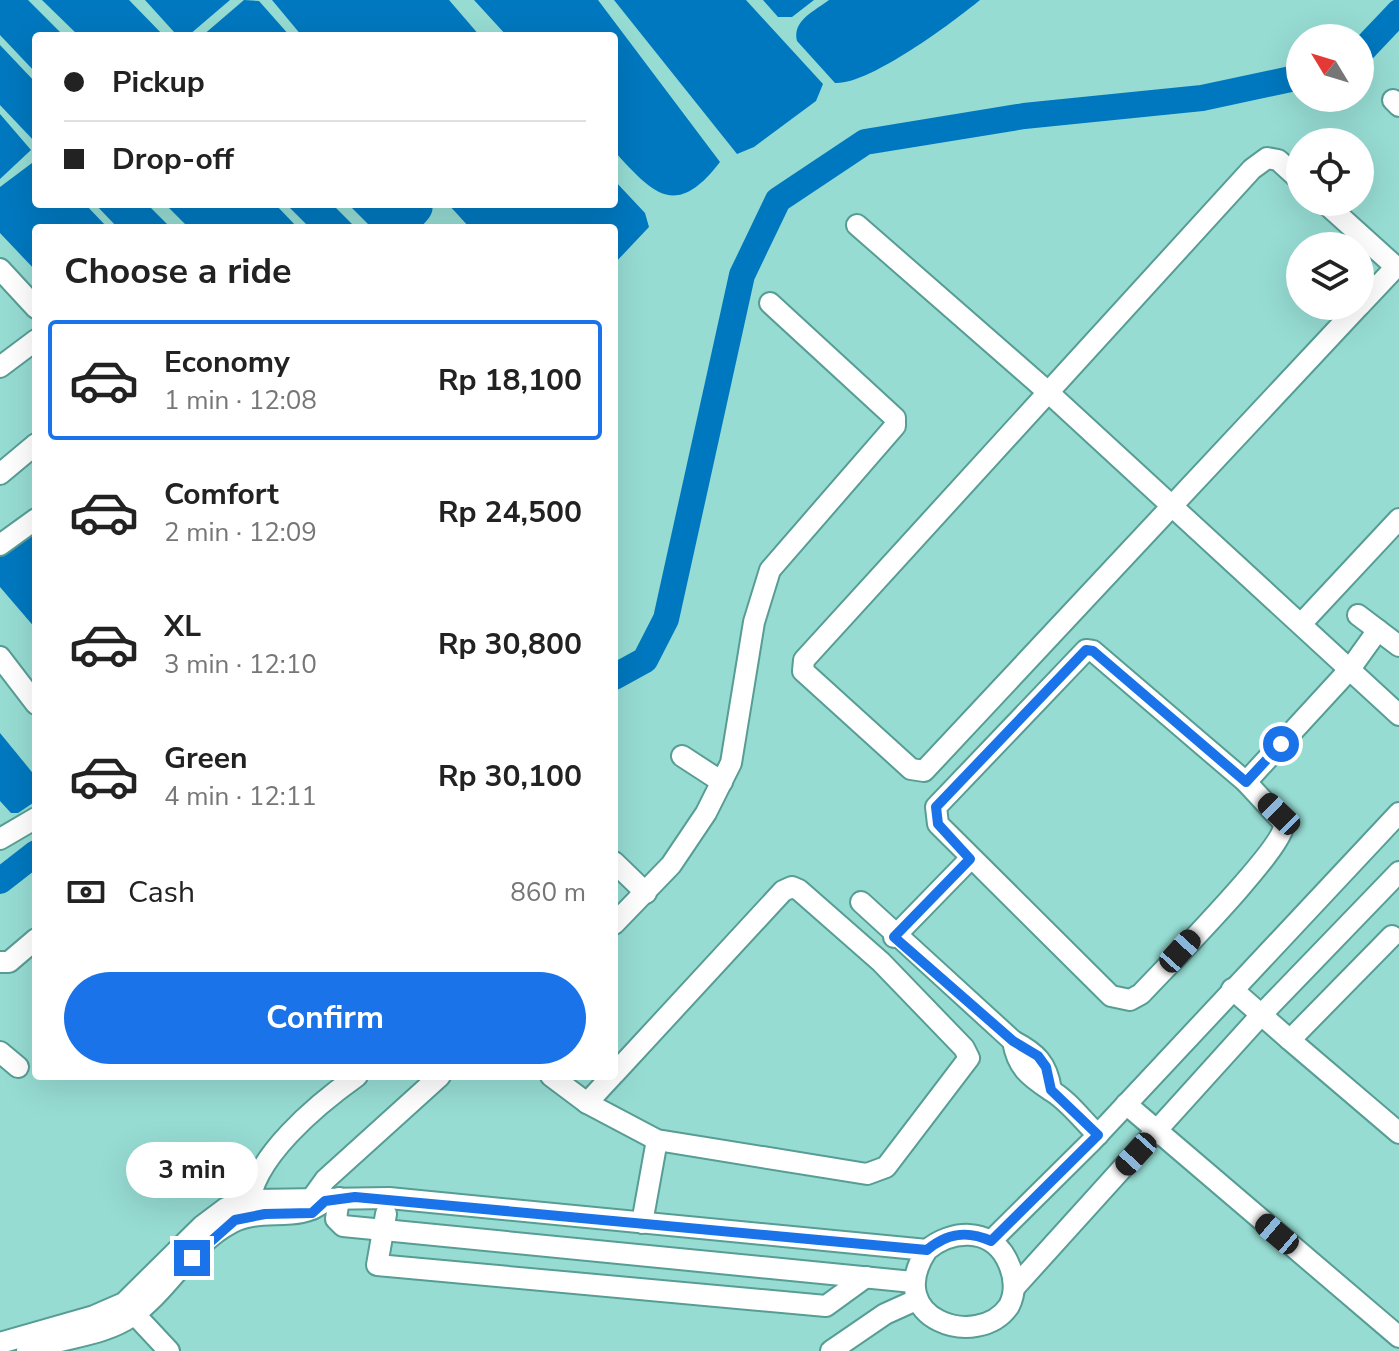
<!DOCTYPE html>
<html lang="en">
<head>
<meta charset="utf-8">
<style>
  :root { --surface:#fff; --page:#f2f2f2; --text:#222; --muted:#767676; --line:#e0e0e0; --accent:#1a73e8 }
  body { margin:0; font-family:"Nunito Sans",sans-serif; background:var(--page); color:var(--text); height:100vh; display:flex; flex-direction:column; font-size:30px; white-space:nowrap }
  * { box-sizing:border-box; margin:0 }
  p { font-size:26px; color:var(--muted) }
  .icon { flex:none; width:44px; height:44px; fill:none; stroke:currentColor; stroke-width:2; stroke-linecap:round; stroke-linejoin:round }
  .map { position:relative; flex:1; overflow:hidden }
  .sheet { position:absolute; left:32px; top:224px; width:586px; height:856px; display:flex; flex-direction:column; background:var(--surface); border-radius:8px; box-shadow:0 8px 32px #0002 }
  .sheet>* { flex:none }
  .top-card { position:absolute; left:32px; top:32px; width:586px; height:176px; border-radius:8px; box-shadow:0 8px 32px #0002; display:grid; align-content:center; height:176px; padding:0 32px; background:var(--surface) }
  .needle { width:52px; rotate:308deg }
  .controls { position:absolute; left:1286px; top:24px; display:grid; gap:16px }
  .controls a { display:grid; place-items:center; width:88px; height:88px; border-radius:50%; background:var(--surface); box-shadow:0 8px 32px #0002; font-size:40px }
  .end { position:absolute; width:36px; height:36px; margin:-18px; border:10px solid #1a73e8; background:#fff; box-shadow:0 0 0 4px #fff }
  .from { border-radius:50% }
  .bubble { position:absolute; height:56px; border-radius:28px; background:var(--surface); box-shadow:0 8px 32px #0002; font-size:26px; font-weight:700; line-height:56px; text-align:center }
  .car { position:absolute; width:24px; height:48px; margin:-24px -12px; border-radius:10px; box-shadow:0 0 6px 2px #0007; background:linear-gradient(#222 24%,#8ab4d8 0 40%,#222 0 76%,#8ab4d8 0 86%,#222 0) }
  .top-card b { display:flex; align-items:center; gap:28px; height:76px; font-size:30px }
  .top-card b+b { border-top:2px solid var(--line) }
  .top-card i { width:20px; height:20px; background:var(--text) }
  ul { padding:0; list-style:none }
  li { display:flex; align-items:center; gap:24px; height:120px; margin:0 16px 12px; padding:0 16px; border:4px solid transparent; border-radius:8px }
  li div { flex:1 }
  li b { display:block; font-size:30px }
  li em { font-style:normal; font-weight:700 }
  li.active { border-color:var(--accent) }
  li>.icon { width:72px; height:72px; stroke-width:1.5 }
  h2 { padding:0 32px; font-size:36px; line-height:96px }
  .pay { display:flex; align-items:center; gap:20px; height:88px; padding:0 32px; font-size:30px }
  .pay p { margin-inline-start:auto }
  .action { display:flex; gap:16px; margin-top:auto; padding:16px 32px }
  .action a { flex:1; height:92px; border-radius:48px; background:var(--accent); color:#fff; font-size:32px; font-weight:700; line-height:92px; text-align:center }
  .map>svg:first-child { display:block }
  .water { fill:#0078bf }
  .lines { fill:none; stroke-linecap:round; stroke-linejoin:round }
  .river { stroke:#0078bf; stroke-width:26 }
  .minor-casing { stroke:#579d94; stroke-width:24 }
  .minor { stroke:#fff; stroke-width:20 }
  .route { stroke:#1a73e8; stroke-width:10 }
</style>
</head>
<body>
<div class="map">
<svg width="1399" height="1351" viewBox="0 0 1399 1351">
  <rect width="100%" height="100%" fill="#96dcd3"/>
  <g class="water">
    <path d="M0,0H28L64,36H36V73L0,35Z"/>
    <path d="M42,0H129L164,36H79Z"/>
    <path d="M145,0H230L189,35L174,32Z"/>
    <path d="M244,0L259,1L290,36H202Z"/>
    <path d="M272,0H449L480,36H302Z"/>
    <path d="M474,0H598L720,162C675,221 652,192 614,151V36H507Z"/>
    <path d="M614,0H746L823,84L816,101L754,147L737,154Z"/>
    <path d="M763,0H814L792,17H778Z"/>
    <path d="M829,0H980C952,23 869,85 835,83L797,41C792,20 815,11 829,0Z"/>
    <path d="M0,45L36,83V143L0,105Z"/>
    <path d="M0,114L31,150L0,179Z"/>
    <path d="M36,160V204H85L108,228H36V271L0,233V187Z"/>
    <path d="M614,180L645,213L649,227L614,264V228H470L448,204H614Z"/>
    <path d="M95,204H147L171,228H118Z"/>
    <path d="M165,204H275L298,228H189Z"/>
    <path d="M286,204H332L356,228H310Z"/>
    <path d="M348,204H432C435,214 426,221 420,228H372Z"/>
    <path d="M36,529V629L0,587V555Z"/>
    <path d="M0,733L36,777V801L18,813H11L0,801Z"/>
  </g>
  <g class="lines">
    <g class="river">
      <path d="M1360,53L1399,12"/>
      <path d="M614,677L645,660L666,619L742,275L778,200L865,142L1024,116L1202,98L1300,77"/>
      <path d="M0,881L36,853"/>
    </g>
    <g class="minor-casing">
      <g id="minor">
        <path d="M1393,100L1399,106"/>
        <path d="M1300,180L1278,160L1267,158L1252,169L804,660L803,671L911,769L924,771L1359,306"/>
        <path d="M1324,202L1396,267L1360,305"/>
        <path d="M857,225L1048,392L1399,715"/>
        <path d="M0,269L36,308"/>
        <path d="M0,367L36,340"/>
        <path d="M0,474L36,444"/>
        <path d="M0,545L36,519"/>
        <path d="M1358,615L1399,646"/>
        <path d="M1301,624L1399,519"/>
        <path d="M1086,650L1093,651L1246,782L1284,823C1286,847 1164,969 1141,994L1130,1000L1111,996L938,824L936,807Z"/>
        <path d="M0,657L36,704"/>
        <path d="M682,756L722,782"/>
        <path d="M1246,782L1350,669L1378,630"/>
        <path d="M0,839L36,818"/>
        <path d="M614,862L646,893"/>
        <path d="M861,902L1013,1041C1036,1053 1047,1063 1051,1090"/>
        <path d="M614,924L671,865L706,813L731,763L754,622L770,570L895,426V418L770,303"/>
        <path d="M894,937L970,859"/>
        <path d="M0,962H9L36,939"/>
        <path d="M1232,989L1290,1040L1392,936"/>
        <path d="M1290,1040L1399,1133"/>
        <path d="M1013,1041C1017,1067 1029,1076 1050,1090C1068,1100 1083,1121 1098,1135"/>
        <path d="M0,1052L18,1067"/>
        <path d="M551,1076L587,1103L657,1140L867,1174L886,1167L969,1058L964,1048L881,962L799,890L792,887L783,891L614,1074"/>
        <path d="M587,1103L612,1076"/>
        <path d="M1126,1104L1399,1337"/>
        <path d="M339,1198L336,1219L343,1226L913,1282"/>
        <path d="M249,1209C250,1159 319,1103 357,1076"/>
        <path d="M312,1209V1198L325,1180L440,1076"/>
        <path d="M386,1214L377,1265L826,1306L866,1277"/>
        <path d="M642,1223L657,1140"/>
        <path d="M991,1241L1091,1142L1399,813"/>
        <path d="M1014,1288L1261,1015L1399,872"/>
        <path d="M127,1306L169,1351"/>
        <path d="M0,1343L94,1316L124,1303L202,1226L226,1208L250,1200L389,1198L927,1250C951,1230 989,1227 1006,1258C1014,1273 1017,1290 1009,1306C978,1351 881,1319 927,1250"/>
        <path d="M27,1351C61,1337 102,1337 132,1316C169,1290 192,1243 231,1223C262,1206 298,1224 325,1201"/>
        <path d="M831,1351L885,1314L916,1300"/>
      </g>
    </g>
    <use href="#minor" class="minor"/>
  </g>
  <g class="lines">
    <path class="route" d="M192,1258L235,1220L265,1214L312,1213L325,1201L355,1197L927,1250C947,1233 967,1230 991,1241L1098,1135L1051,1090L1046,1067L1038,1056L1013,1041L894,937L970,859L938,824L936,807L1086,650L1093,651L1246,782L1281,744"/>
  </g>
</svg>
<div class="controls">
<a><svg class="needle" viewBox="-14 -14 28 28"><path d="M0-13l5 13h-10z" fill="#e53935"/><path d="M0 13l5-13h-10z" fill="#767676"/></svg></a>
<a><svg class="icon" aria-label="locate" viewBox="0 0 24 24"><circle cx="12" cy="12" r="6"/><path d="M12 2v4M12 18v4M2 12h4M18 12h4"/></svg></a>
<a><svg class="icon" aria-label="layers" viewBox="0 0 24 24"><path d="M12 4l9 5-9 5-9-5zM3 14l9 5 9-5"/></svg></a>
</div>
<i class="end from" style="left:1281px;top:744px"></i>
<i class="end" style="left:192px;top:1258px"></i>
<div class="bubble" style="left:126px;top:1142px;width:132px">3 min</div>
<i class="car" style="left:1279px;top:814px;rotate:314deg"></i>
<i class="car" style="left:1180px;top:951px;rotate:42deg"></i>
<i class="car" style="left:1136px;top:1154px;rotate:222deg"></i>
<i class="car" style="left:1277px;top:1234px;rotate:310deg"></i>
<div class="top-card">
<b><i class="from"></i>Pickup</b>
<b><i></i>Drop-off</b>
</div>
<section class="sheet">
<h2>Choose a ride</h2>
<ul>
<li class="active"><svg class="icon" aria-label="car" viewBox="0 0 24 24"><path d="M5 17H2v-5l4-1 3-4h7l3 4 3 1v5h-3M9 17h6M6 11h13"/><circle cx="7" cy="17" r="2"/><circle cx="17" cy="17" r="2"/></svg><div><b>Economy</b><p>1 min · 12:08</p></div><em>Rp 18,100</em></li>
<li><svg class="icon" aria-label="car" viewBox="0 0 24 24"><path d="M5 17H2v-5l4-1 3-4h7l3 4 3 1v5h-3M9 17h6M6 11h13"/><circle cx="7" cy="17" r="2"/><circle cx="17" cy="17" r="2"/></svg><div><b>Comfort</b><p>2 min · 12:09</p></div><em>Rp 24,500</em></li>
<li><svg class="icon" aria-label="car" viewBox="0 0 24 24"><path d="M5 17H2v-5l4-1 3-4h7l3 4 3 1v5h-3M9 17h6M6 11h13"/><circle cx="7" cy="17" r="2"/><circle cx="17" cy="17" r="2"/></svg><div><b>XL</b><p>3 min · 12:10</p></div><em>Rp 30,800</em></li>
<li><svg class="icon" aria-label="car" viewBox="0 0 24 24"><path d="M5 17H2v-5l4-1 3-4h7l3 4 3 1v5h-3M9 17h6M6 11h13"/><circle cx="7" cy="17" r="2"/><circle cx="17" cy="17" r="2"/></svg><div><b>Green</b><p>4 min · 12:11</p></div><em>Rp 30,100</em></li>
</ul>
<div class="pay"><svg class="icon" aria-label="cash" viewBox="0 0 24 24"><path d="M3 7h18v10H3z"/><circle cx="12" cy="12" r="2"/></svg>Cash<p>860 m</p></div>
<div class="action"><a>Confirm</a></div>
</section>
</div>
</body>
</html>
